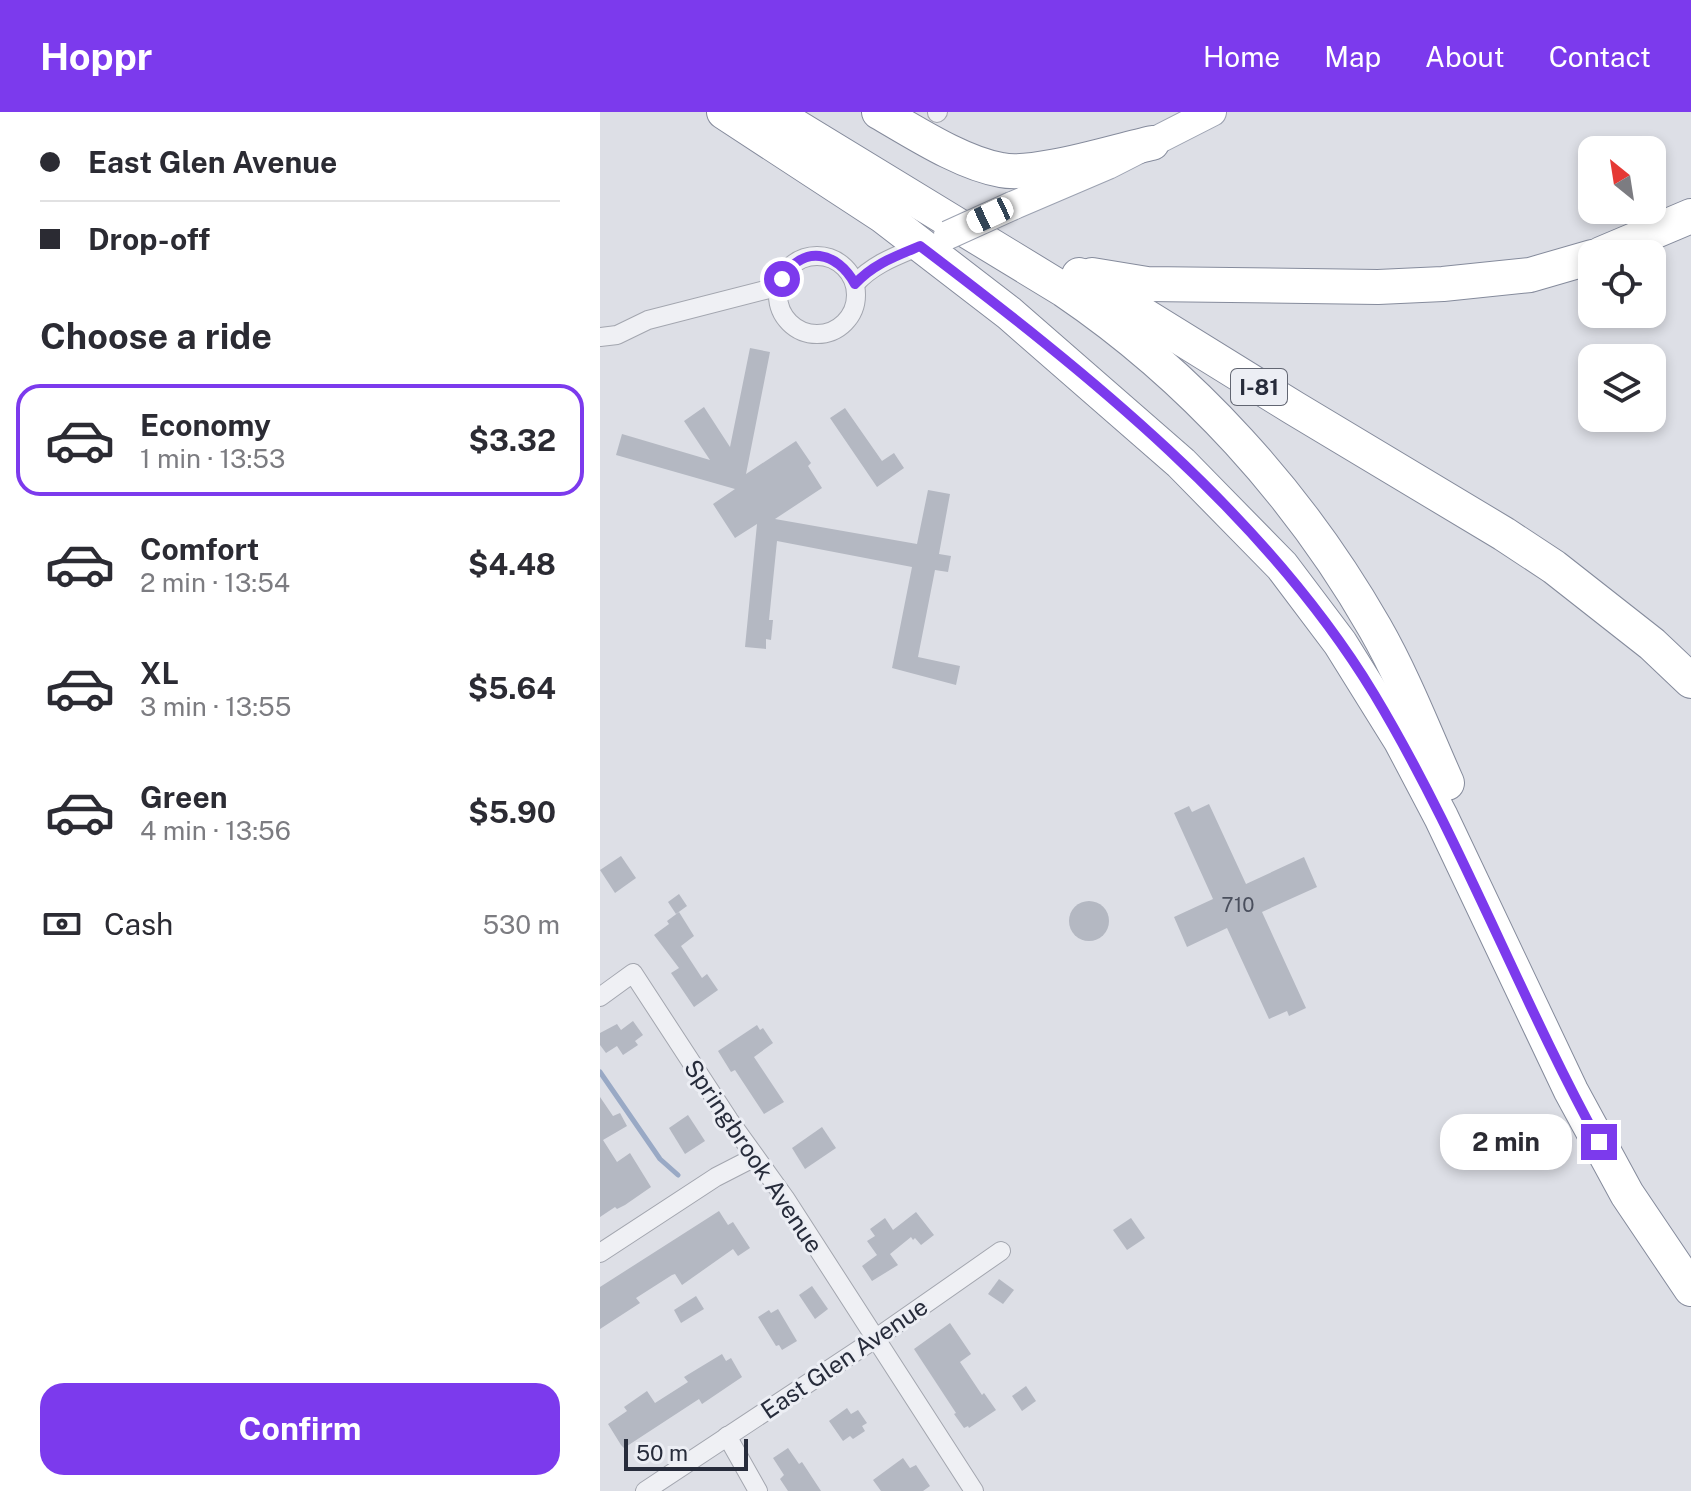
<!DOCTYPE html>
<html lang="en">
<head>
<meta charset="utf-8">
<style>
  :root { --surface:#fff; --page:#f2f2f3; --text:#2b2b33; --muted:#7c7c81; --line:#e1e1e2; --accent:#7c3aed }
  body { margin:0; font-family:"Public Sans",sans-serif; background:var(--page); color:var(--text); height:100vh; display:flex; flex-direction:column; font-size:30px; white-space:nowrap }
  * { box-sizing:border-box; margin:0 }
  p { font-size:26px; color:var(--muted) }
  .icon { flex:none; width:44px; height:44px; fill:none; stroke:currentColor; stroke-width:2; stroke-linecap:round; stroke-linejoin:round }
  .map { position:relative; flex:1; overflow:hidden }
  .panel { display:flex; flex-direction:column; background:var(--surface); width:600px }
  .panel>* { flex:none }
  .hud { display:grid; align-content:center; height:176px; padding:0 40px; background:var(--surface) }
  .needle { width:52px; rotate:330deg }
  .controls { position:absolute; left:978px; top:24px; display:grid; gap:16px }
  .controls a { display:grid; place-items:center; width:88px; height:88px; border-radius:16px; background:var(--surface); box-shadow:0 4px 12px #0003; font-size:40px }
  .scale { position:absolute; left:24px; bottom:20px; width:124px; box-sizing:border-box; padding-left:8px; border:4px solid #272c3b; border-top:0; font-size:22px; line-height:28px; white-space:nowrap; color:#272c3b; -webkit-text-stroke:6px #eceef4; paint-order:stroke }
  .end { position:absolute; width:36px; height:36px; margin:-18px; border:10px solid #7c3aed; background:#fff; box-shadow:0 0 0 4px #fff }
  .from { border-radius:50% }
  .bubble { position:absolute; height:56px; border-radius:24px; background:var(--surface); box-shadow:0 4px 12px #0003; font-size:26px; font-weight:700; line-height:56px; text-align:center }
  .car { position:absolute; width:24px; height:48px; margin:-24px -12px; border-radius:10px; box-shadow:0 0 6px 2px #0007; background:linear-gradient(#fff 24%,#345 0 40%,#fff 0 76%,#345 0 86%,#fff 0) }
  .hud b { display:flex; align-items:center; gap:28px; height:76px; font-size:30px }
  .hud b+b { border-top:2px solid var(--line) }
  .hud i { width:20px; height:20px; background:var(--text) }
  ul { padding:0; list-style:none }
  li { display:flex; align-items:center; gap:24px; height:112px; margin:0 16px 12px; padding:0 24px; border:4px solid transparent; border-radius:24px }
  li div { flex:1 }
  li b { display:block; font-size:30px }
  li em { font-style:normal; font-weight:700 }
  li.selected { border-color:var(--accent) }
  li>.icon { width:72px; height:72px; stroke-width:1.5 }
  h2 { padding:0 40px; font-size:36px; line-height:96px }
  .pay { display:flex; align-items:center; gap:20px; height:88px; padding:0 40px; font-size:30px }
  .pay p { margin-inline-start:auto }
  .button { display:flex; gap:16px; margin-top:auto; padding:16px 40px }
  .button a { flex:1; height:92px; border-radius:24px; background:var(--accent); color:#fff; font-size:32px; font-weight:700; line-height:92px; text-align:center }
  header { display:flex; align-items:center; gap:48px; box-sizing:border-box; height:112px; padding:0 40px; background:var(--accent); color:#fff }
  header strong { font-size:38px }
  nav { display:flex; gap:44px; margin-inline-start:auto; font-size:28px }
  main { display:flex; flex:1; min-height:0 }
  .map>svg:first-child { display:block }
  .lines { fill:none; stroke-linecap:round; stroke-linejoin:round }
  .stream { stroke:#99a9c5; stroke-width:5 }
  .building { fill:#b4b8c2 }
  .minor-casing { stroke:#a3a6af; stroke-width:20 }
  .primary-casing { stroke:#9ca2b1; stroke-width:30 }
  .motorway-casing { stroke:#858b9c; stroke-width:36 }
  .minor { stroke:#eff0f4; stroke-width:18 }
  .primary { stroke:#fff; stroke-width:28 }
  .motorway { stroke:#fff; stroke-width:34 }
  .primary-bridge-casing { stroke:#9ca2b1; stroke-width:30; stroke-linecap:butt }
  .primary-bridge { stroke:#fff; stroke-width:28 }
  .route { stroke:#7c3aed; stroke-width:10 }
  .labels { text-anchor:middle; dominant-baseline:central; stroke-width:6; stroke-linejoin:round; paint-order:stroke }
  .number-label { font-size:20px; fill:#4a4f5d }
  .shield { fill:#eceef4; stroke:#626672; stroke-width:2 }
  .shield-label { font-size:22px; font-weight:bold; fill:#272c3b }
  .street-label { font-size:24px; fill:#272c3b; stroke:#eceef4 }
</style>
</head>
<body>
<header>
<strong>Hoppr</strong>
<nav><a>Home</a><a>Map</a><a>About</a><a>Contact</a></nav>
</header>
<main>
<section class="panel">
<div class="hud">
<b><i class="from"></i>East Glen Avenue</b>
<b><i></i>Drop-off</b>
</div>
<h2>Choose a ride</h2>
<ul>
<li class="selected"><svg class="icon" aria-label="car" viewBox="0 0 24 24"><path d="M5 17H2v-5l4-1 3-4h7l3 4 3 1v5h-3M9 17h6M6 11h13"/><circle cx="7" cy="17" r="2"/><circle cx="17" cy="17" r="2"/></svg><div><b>Economy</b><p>1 min · 13:53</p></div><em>$3.32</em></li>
<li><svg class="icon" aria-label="car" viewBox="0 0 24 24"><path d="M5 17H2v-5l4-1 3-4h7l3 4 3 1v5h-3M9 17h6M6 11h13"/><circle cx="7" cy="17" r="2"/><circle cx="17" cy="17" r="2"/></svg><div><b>Comfort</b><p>2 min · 13:54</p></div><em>$4.48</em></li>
<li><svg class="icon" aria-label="car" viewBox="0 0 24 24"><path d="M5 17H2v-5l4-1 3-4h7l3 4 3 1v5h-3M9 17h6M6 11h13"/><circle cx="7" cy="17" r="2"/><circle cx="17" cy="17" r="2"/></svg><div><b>XL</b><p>3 min · 13:55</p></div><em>$5.64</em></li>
<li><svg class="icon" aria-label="car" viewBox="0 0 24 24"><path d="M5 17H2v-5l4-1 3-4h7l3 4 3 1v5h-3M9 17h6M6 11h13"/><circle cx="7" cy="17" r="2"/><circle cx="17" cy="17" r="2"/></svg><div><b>Green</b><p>4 min · 13:56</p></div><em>$5.90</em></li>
</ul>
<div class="pay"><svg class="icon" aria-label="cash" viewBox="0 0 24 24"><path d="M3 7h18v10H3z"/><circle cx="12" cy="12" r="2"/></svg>Cash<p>530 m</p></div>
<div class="button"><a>Confirm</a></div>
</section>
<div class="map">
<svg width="1091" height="1379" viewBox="0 0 1091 1379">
  <rect width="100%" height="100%" fill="#dddfe6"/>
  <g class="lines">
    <path class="stream" d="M0,960L60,1047L78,1063"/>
  </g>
  <g class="building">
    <path d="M150,236L170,240L146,362L196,329L211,351L208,354L222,376L175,407L317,432L328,378L350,382L339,442L351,444L348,460L335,458L318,545L360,554L356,573L292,556L312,455L177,429L169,508H173L171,528L166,527V537L145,535L157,412L135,426L113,392L135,377L16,343L22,322L110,348L84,309L104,295L130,335Z"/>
    <path d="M245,296L282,349L294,341L304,356L277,375L230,306Z"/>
    <path d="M609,692L646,772L704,745L717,775L662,800L706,896L689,904L687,899L669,907L627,816L587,835L574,805L613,787L574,701L589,694L592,700Z"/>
    <path d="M21,744L36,766L15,781L0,758Z"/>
    <path d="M79,782L87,794L76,802L68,790Z"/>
    <circle cx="489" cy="809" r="20"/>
    <path d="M79,800L94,824L81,834L102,866L107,862L118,878L94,895L71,861L79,856L54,823L69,812L67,809Z"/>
    <path d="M33,909L43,923L35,929L38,933L23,943L17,934L6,941L0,933V921L17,912L21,918Z"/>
    <path d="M157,913L160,918L163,916L173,931L154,945L184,990L164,1002L135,958L131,960L118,939Z"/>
    <path d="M0,985L13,1004L20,1001L27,1014L3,1028L17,1050L30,1041L51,1075L25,1093L17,1097L15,1095L0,1105Z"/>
    <path d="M88,1003L105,1029L85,1042L69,1016Z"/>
    <path d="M222,1015L236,1036L205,1057L192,1036Z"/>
    <path d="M119,1099L128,1113L133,1110L150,1136L138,1144L133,1137L82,1173L75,1162L72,1163L36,1186L40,1191L0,1217V1175Z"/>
    <path d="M316,1100L334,1123L321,1133L315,1126L313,1128L311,1125L290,1142L298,1153L272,1169L262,1154L277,1143L267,1129L275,1124L270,1117L285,1106L293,1118Z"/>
    <path d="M531,1106L545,1126L527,1138L513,1118Z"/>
    <path d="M399,1167L414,1178L403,1192L388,1182Z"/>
    <path d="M212,1174L228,1197L215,1207L199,1183Z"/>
    <path d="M96,1184L104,1197L81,1211L74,1198Z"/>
    <path d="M178,1197L197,1229L182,1238L179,1233L176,1234L158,1205L169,1198L171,1201Z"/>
    <path d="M350,1211L371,1242L360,1250L382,1283L384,1281L396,1298L369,1316L368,1314L364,1316L354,1302L356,1301L314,1237Z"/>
    <path d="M122,1242L126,1249L131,1246L142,1265L102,1292L99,1287L24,1336L21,1333L8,1312L27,1299L24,1295L47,1279L55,1291L88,1270L84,1265Z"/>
    <path d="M426,1274L436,1289L422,1299L412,1284Z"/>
    <path d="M247,1296L251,1302L258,1298L267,1311L262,1314L265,1319L253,1327L250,1324L243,1329L229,1309Z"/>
    <path d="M188,1336L199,1352L202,1350L221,1379H188L180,1367L184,1363L173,1346Z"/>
    <path d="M303,1346L310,1356L316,1353L330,1374L323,1379H281L273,1368Z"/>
  </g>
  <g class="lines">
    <g class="minor-casing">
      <g id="minor">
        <path d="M337,1L338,0"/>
        <circle cx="217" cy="183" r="39"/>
        <path d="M255,172C273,152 296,144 320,134"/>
        <path d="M0,225L17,223L48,208L169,177L181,170"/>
        <path d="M0,885L33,861L129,1008L185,1086L374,1379"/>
        <path d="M0,1141L116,1065L155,1045"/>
        <path d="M127,1324L158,1379"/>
        <path d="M45,1379L275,1227L401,1139"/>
      </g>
    </g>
    <g class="primary-casing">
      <path id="primary" d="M412,94L508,53L612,0"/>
    </g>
    <g class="motorway-casing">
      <g id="motorway">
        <path d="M124,0L283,104L409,201L581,351L682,454L740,531L801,629L841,705L971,979L1027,1082L1091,1177"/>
        <path d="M172,0L464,178C591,264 699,383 775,516C803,565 824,619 847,671"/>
        <path d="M279,0C314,20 361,51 401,58C435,65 515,39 552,31"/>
        <path d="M1001,142L1091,104"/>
        <path d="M479,163L694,296L904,422L954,455L1052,532L1091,569"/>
        <path d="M492,163L547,172L778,175L843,172L930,163L992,145"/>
      </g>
    </g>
    <use href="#minor" class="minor"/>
    <use href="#primary" class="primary"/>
    <use href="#motorway" class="motorway"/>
    <g class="primary-bridge-casing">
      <path id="primary-bridge" d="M348,123L412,94"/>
    </g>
    <use href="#primary-bridge" class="primary-bridge"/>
  </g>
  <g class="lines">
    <path class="route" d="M182,167C203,132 237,139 255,172C273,152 296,144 320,134C486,260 665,402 774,582C860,725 919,884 999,1030"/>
  </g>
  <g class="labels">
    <g class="number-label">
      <text x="638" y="793">710</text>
    </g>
    <rect class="shield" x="631" y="257" width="56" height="36" rx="6"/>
    <g class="shield-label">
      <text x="659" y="275">I-81</text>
    </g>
    <g class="street-label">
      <text transform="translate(154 1044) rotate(56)">Springbrook Avenue</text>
      <text transform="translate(244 1246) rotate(-34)">East Glen Avenue</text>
    </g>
  </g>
</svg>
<div class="controls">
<a><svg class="needle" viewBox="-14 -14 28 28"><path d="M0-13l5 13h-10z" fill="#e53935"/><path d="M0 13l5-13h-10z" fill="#7c7c81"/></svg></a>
<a><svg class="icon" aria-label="locate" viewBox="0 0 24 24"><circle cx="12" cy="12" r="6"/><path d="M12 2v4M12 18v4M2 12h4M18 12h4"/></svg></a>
<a><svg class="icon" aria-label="layers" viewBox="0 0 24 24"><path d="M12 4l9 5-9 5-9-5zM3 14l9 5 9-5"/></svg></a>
</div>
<div class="scale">50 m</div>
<i class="end from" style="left:182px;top:167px"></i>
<i class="end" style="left:999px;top:1030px"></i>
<div class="bubble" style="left:840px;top:1002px;width:132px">2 min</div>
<i class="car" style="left:390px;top:103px;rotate:245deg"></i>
</div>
</main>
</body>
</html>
